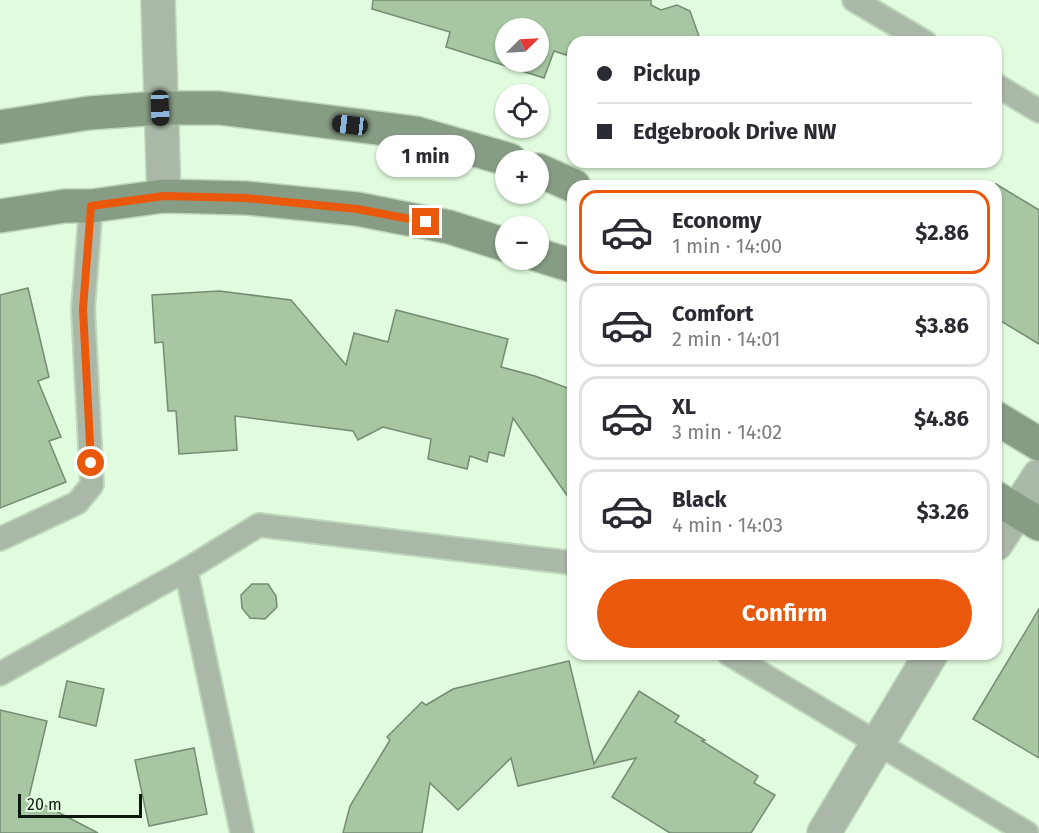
<!DOCTYPE html>
<html lang="en">
<head>
<meta charset="utf-8">
<style>
  :root { --surface:#fff; --page:#f2f2f3; --text:#2b2b33; --muted:#7c7c81; --line:#e1e1e2; --accent:#ea580c }
  body { margin:0; font-family:"Fira Sans",sans-serif; background:var(--page); color:var(--text); height:100vh; display:flex; flex-direction:column; font-size:22px; white-space:nowrap }
  * { box-sizing:border-box; margin:0 }
  p { font-size:20px; color:var(--muted) }
  .icon { flex:none; width:33px; height:33px; fill:none; stroke:currentColor; stroke-width:2; stroke-linecap:round; stroke-linejoin:round }
  .map { position:relative; flex:1; overflow:hidden }
  .sheet { position:absolute; left:567px; top:180px; width:435px; height:480px; display:flex; flex-direction:column; background:var(--surface); border-radius:18px; box-shadow:0 2px 4px #0004 }
  .sheet>* { flex:none }
  .top-card { position:absolute; left:567px; top:36px; width:435px; height:132px; border-radius:18px; box-shadow:0 2px 4px #0004; display:grid; align-content:center; height:132px; padding:0 30px; background:var(--surface) }
  .needle { width:39px; rotate:66deg }
  .tools { position:absolute; left:495px; top:18px; display:grid; gap:12px }
  .tools a { display:grid; place-items:center; width:54px; height:54px; border-radius:50%; background:var(--surface); box-shadow:0 2px 4px #0004; font-size:30px }
  .scale { position:absolute; left:18px; bottom:15px; width:124px; box-sizing:border-box; padding-left:6px; border:3px solid #0e170d; border-top:0; font-size:16px; line-height:21px; white-space:nowrap; color:#0e170d; -webkit-text-stroke:4px #e0fbdd; paint-order:stroke }
  .end { position:absolute; width:27px; height:27px; margin:-14px; border:8px solid #ea580c; background:#fff; box-shadow:0 0 0 3px #fff }
  .from { border-radius:50% }
  .bubble { position:absolute; height:42px; border-radius:21px; background:var(--surface); box-shadow:0 2px 4px #0004; font-size:20px; font-weight:700; line-height:42px; text-align:center }
  .car { position:absolute; width:18px; height:36px; margin:-18px -9px; border-radius:8px; box-shadow:0 0 4px 2px #0007; background:linear-gradient(#222 24%,#8ab4d8 0 40%,#222 0 76%,#8ab4d8 0 86%,#222 0) }
  .top-card b { display:flex; align-items:center; gap:21px; height:57px; font-size:22px }
  .top-card b+b { border-top:2px solid var(--line) }
  .top-card i { width:15px; height:15px; background:var(--text) }
  ul { padding:10px 0 0; list-style:none }
  li { display:flex; align-items:center; gap:18px; height:84px; margin:0 12px 9px; padding:0 18px; border:3px solid var(--line); border-radius:18px }
  li div { flex:1 }
  li b { display:block; font-size:22px }
  li em { font-style:normal; font-weight:700 }
  li.on { border-color:var(--accent) }
  li>.icon { width:54px; height:54px; stroke-width:1.5 }
  .action { display:flex; gap:12px; margin-top:auto; padding:12px 30px }
  .action a { flex:1; height:69px; border-radius:36px; background:var(--accent); color:#fff; font-size:24px; font-weight:700; line-height:69px; text-align:center }
  .map>svg:first-child { display:block }
  .building { fill:#a6c7a2; stroke:#748c71; stroke-width:1.5; fill-rule:evenodd }
  .lines { fill:none; stroke-linecap:round; stroke-linejoin:round }
  .lane-casing { stroke:#bed7bc; stroke-width:26 }
  .street-casing { stroke:#bed7bc; stroke-width:36 }
  .secondary-casing { stroke:#bed7bc; stroke-width:36 }
  .lane { stroke:#aab8a8; stroke-width:22 }
  .street { stroke:#aab8a8; stroke-width:33 }
  .secondary { stroke:#879c84; stroke-width:33 }
  .route { stroke:#ea580c; stroke-width:8 }
</style>
</head>
<body>
<div class="map">
<svg width="1039" height="833" viewBox="0 0 1039 833">
  <rect width="100%" height="100%" fill="#e0fbdd"/>
  <g class="building">
    <path d="M373,0H651V5L661,10L677,5L690,11L701,42H571L566,55L554,51L544,78L446,47L450,32L372,9ZM506,28H538V62H506Z"/>
    <path d="M996,184L1039,210V344L996,318Z"/>
    <path d="M28,288L49,377L38,381L61,437L49,441L66,482L0,508V295Z"/>
    <path d="M219,291L291,300L346,365L354,333L388,342L396,310L508,339L501,367L535,376L573,390V504L513,418L504,456L489,452L487,462L470,456L467,469L428,459L431,439L383,427L358,440L353,431L235,416L237,450L179,454L176,411H168L163,342L155,343L152,295Z"/>
    <path d="M252,584H268L276,596L277,607L265,619L250,618L242,608L241,595Z"/>
    <path d="M1039,609V758L973,719Z"/>
    <path d="M569,661L594,764L639,691L679,716L675,722L705,740L702,741L758,776L754,783L775,795L751,833H670L612,797L636,758L518,786L511,758L458,810L430,783L422,833H343L350,806L390,740L387,737L422,702L426,705L453,689Z"/>
    <path d="M67,681L104,689L96,726L59,717Z"/>
    <path d="M0,710L47,721L29,797L98,833H0Z"/>
    <path d="M194,748L207,814L149,826L135,760Z"/>
  </g>
  <g class="lines">
    <g class="lane-casing">
      <g id="lane">
        <path d="M854,0L925,42"/>
        <path d="M996,85L1039,111"/>
        <path d="M0,539L77,503L92,485L83,309L91,206"/>
        <path d="M186,570L242,833"/>
        <path d="M729,654L1027,833"/>
        <path d="M0,674L186,570L259,525L573,563"/>
      </g>
    </g>
    <g class="street-casing">
      <g id="street">
        <path d="M158,0L164,196"/>
        <path d="M996,544L1039,476"/>
        <path d="M824,833L931,654"/>
      </g>
    </g>
    <g class="secondary-casing">
      <g id="secondary">
        <path d="M0,127L89,113L160,108H219L416,133L510,160"/>
        <path d="M538,170L574,186"/>
        <path d="M0,216L65,206H91L164,196L246,198L357,209L449,227L506,245"/>
        <path d="M538,255L573,266"/>
        <path d="M996,418L1039,444"/>
        <path d="M996,498L1039,524"/>
      </g>
    </g>
    <use href="#lane" class="lane"/>
    <use href="#street" class="street"/>
    <use href="#secondary" class="secondary"/>
  </g>
  <g class="lines">
    <path class="route" d="M91,463L83,309L91,206L164,196L246,198L357,209L426,222"/>
  </g>
</svg>
<div class="tools">
<a><svg class="needle" viewBox="-14 -14 28 28"><path d="M0-13l5 13h-10z" fill="#e53935"/><path d="M0 13l5-13h-10z" fill="#7c7c81"/></svg></a>
<a><svg class="icon" aria-label="locate" viewBox="0 0 24 24"><circle cx="12" cy="12" r="6"/><path d="M12 2v4M12 18v4M2 12h4M18 12h4"/></svg></a>
<a>+</a>
<a>−</a>
</div>
<div class="scale">20 m</div>
<i class="end from" style="left:91px;top:463px"></i>
<i class="end" style="left:426px;top:222px"></i>
<div class="bubble" style="left:376px;top:135px;width:99px">1 min</div>
<i class="car" style="left:160px;top:108px;rotate:178deg"></i>
<i class="car" style="left:350px;top:125px;rotate:277deg"></i>
<div class="top-card">
<b><i class="from"></i>Pickup</b>
<b><i></i>Edgebrook Drive NW</b>
</div>
<section class="sheet">
<ul>
<li class="on"><svg class="icon" aria-label="car" viewBox="0 0 24 24"><path d="M5 17H2v-5l4-1 3-4h7l3 4 3 1v5h-3M9 17h6M6 11h13"/><circle cx="7" cy="17" r="2"/><circle cx="17" cy="17" r="2"/></svg><div><b>Economy</b><p>1 min · 14:00</p></div><em>$2.86</em></li>
<li><svg class="icon" aria-label="car" viewBox="0 0 24 24"><path d="M5 17H2v-5l4-1 3-4h7l3 4 3 1v5h-3M9 17h6M6 11h13"/><circle cx="7" cy="17" r="2"/><circle cx="17" cy="17" r="2"/></svg><div><b>Comfort</b><p>2 min · 14:01</p></div><em>$3.86</em></li>
<li><svg class="icon" aria-label="car" viewBox="0 0 24 24"><path d="M5 17H2v-5l4-1 3-4h7l3 4 3 1v5h-3M9 17h6M6 11h13"/><circle cx="7" cy="17" r="2"/><circle cx="17" cy="17" r="2"/></svg><div><b>XL</b><p>3 min · 14:02</p></div><em>$4.86</em></li>
<li><svg class="icon" aria-label="car" viewBox="0 0 24 24"><path d="M5 17H2v-5l4-1 3-4h7l3 4 3 1v5h-3M9 17h6M6 11h13"/><circle cx="7" cy="17" r="2"/><circle cx="17" cy="17" r="2"/></svg><div><b>Black</b><p>4 min · 14:03</p></div><em>$3.26</em></li>
</ul>
<div class="action"><a>Confirm</a></div>
</section>
</div>
</body>
</html>
